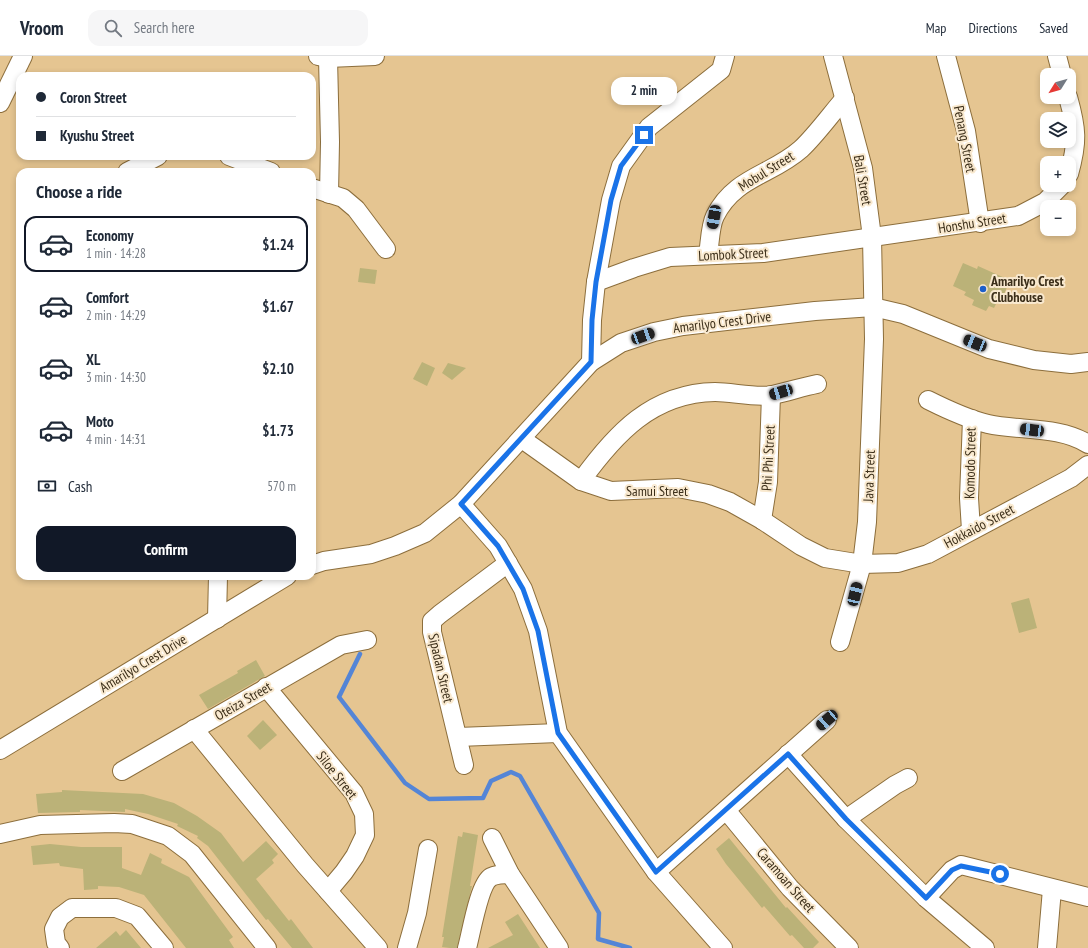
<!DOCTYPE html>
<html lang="en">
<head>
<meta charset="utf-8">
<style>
  :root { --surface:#fff; --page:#f6f6f7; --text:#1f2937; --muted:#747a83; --line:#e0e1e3; --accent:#111827 }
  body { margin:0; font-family:"PT Sans Narrow",sans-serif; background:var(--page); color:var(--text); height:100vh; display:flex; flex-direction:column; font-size:15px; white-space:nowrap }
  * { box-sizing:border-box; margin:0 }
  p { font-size:13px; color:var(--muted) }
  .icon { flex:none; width:22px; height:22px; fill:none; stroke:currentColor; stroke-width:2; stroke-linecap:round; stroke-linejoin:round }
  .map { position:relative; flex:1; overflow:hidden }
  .side { position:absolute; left:16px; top:112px; width:300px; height:412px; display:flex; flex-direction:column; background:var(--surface); border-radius:12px; box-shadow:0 2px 6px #0003 }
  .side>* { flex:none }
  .guide { position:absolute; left:16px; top:16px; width:300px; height:88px; border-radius:12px; box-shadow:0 2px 6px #0003; display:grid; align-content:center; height:88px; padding:0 20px; background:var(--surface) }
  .needle { width:26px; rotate:233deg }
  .fabs { position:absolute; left:1040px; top:12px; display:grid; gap:8px }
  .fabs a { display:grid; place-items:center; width:36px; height:36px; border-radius:8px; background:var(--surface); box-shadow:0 2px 6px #0003; font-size:20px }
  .end { position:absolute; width:18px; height:18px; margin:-9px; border:5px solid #1a73e8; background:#fff; box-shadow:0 0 0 2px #fff }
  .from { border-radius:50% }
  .bubble { position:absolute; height:28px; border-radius:12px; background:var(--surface); box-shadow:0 2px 6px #0003; font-size:13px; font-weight:700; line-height:28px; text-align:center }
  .car { position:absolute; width:12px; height:24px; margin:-12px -6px; border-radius:5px; box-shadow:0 0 3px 1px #0007; background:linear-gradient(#222 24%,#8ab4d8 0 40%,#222 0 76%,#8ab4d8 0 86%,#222 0) }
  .guide b { display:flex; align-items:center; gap:14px; height:38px; font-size:15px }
  .guide b+b { border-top:1px solid var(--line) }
  .guide i { width:10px; height:10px; background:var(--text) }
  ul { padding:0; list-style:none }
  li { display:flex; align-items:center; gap:12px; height:56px; margin:0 8px 6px; padding:0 12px; border:2px solid transparent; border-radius:12px }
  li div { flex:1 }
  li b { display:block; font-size:15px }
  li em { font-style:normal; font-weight:700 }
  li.on { border-color:var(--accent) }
  li>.icon { width:36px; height:36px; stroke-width:1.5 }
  h2 { padding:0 20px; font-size:18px; line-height:48px }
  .pay { display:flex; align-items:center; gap:10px; height:44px; padding:0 20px; font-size:15px }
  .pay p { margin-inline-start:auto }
  .button { display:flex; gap:8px; margin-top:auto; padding:8px 20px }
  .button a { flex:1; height:46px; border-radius:12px; background:var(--accent); color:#fff; font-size:16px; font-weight:700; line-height:46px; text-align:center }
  header { display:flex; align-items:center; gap:24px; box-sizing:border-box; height:56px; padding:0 20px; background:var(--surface); border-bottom:1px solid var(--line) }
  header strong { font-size:19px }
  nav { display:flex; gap:22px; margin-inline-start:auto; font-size:14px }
  .search { width:280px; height:36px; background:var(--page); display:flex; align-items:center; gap:10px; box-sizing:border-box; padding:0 14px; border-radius:12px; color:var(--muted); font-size:15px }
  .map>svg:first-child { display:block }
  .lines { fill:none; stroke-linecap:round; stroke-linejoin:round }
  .stream { stroke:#5485d6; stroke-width:4.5 }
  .building { fill:#bbb278 }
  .minor-casing { stroke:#8c6e3c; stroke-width:20 }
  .minor { stroke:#fff; stroke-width:18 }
  .route { stroke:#1a73e8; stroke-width:5 }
  .poi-dot { fill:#1b5fcb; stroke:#f9e9cf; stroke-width:1.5 }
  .labels { text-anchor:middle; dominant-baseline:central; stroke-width:4; stroke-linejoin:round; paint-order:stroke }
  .street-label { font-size:14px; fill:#3b2e19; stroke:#f9e9cf }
  .poi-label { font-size:14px; font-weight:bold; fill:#3b2e19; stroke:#f9e9cf; text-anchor:start }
</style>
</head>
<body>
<header>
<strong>Vroom</strong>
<div class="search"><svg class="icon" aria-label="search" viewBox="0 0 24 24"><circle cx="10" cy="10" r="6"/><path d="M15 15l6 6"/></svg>Search here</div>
<nav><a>Map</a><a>Directions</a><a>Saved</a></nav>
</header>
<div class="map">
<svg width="1088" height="892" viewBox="0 0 1088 892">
  <rect width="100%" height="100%" fill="#e5c591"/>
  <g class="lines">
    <path class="stream" d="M360,598L339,641L405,727L429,743L483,742L491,725L511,716L520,720L599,857L598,883L630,892"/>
  </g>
  <g class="building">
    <path d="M963,207L977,213L978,210L1007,223L1005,228L1008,229L1001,245L998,244L994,252L989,250L986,255L972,249L974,244L964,239L966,236L953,230Z"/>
    <path d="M360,212L377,214L375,228L358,226Z"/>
    <path d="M422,306L435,312L427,330L413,323Z"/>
    <path d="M448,307L466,312L452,324L442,317Z"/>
    <path d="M1029,542L1037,572L1019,577L1011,547Z"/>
    <path d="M256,604L265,620L208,653L199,639L238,617L237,615Z"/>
    <path d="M263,664L277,679L260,694L247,680Z"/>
    <path d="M62,734L143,738L174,747L197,760L221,777L243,806L266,785L278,798L272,804L274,807L256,823L289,865L291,863L313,892H292L268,863L266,864L208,790L197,782L198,780L177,770L178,768L148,758L125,753V756L80,754V756L38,757L36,738L62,736Z"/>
    <path d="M463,776L478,779L470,830H472L471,834L457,892H450L442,891L444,881H442L458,780L462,781Z"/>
    <path d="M729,782L786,852L787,851L819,886L813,892H804L792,879L790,880L764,850L762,852L726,808L716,793Z"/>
    <path d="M50,788L81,791H122V812L141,819L150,797L162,803L161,807L189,821L233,881L229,884L234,892H186L144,839L119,831L98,830V833L84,834L83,813L60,810L59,807L33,809L31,790Z"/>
    <path d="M518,858L540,892H488L513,879L505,866Z"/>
    <path d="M126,874L141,892H96L116,875L120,880Z"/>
  </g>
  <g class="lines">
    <g class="minor-casing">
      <g id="minor">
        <path d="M318,0L328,2L375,0"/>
        <path d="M833,0L863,112L872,181L874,283L867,466L862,508L840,586"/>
        <path d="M946,0L966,75L980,167"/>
        <path d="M1057,0L1062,19"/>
        <path d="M328,2L330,86L329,138"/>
        <path d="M1068,41C1077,73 1078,86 1069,118"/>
        <path d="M0,47L23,0"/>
        <path d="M229,100L271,116"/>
        <path d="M127,116L158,100"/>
        <path d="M312,132L343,142L356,153L386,193"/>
        <path d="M708,199C710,187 710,170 715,160C734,121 772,119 801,93C816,79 831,58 845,42"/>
        <path d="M596,226L634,212L670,201L763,197L1018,160L1045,146L1062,129"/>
        <path d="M591,306L592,264L596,226L611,144L621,110L649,71L721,14L725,0"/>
        <path d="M928,344C948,354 967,363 988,368C1020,375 1060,370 1088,388"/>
        <path d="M522,383L581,425L611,435L678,432L708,438L730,446L762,464L801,490L825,502L862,508L898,507L928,498L1071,422L1088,409"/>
        <path d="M581,425C615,378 652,337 715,336C732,336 756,342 772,339C787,336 802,331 817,328"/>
        <path d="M461,448L498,490L523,533L538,575L558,677L656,816L723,892"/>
        <path d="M762,464L768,426L771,339"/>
        <path d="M971,474L969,442L972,363"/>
        <path d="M312,509L324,505L371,498L395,490L425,477L461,448L591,306L621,287L654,276L683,270L815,255L873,251L903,258L989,293L1034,304L1071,308L1088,306"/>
        <path d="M217,563L218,520"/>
        <path d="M266,631L354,737L364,758L365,779L355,800L344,816L328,835"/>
        <path d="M194,673L305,809L378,892"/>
        <path d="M458,681L558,677"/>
        <path d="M0,694L287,520"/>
        <path d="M788,698L846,763L926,842L985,892"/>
        <path d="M464,709L432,576V565L440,558L508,507"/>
        <path d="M122,715L341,589L367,584"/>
        <path d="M726,754L790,832L849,892"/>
        <path d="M846,763L895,729L908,722"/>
        <path d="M0,778L40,769L114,767L132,768L168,780L192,798L267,892"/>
        <path d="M492,782L510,818L559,892"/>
        <path d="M656,816L827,664"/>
        <path d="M926,842L952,814L961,809L1088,841"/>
        <path d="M60,892L56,887L54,873L60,861L72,852H116L137,860L164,892"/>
        <path d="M407,892L417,857L428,793"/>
        <path d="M467,892C471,878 479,828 491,821C497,818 503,818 510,818"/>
        <path d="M1047,892L1052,833"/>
      </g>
    </g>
    <use href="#minor" class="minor"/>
  </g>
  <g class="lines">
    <path class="route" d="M644,79L621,110L611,144L596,226L592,264L591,306L461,448L498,490L523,533L538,575L558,677L656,816L788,698L846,763L926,842L952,814L961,810L1000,818"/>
  </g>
  <circle class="poi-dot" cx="983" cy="233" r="4"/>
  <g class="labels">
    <g class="street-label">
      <text transform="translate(965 83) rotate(79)">Penang Street</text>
      <text transform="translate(766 115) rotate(-32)">Mobul Street</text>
      <text transform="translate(863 124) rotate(80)">Bali Street</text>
      <text transform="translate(972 167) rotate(-9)">Honshu Street</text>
      <text transform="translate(733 198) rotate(-3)">Lombok Street</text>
      <text transform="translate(722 266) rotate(-7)">Amarilyo Crest Drive</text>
      <text transform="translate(768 402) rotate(-87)">Phi Phi Street</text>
      <text transform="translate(970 407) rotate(-89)">Komodo Street</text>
      <text transform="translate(869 420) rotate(-88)">Java Street</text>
      <text x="657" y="435">Samui Street</text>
      <text transform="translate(979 470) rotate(-28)">Hokkaido Street</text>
      <text transform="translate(143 607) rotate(-31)">Amarilyo Crest Drive</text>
      <text transform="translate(441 612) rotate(77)">Sipadan Street</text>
      <text transform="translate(243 645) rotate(-30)">Oteiza Street</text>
      <text transform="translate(337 719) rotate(52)">Siloe Street</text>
      <text transform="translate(786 824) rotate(49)">Caramoan Street</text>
    </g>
    <g class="poi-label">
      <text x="991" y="225">Amarilyo Crest<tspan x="991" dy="16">Clubhouse</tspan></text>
    </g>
  </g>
</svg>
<div class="fabs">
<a><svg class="needle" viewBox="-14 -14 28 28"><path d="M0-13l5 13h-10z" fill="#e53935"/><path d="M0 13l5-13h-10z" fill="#747a83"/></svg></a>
<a><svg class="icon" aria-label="layers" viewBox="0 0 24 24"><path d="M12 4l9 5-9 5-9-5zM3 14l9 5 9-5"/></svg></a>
<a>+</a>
<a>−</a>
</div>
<i class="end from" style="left:1000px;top:818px"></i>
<i class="end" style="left:644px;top:79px"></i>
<div class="bubble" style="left:611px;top:21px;width:66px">2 min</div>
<i class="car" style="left:714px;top:161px;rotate:190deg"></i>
<i class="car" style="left:643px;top:280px;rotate:70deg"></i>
<i class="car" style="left:975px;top:287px;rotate:292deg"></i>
<i class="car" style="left:781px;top:336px;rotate:254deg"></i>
<i class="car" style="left:1032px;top:374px;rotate:277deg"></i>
<i class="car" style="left:855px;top:538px;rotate:13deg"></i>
<i class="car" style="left:827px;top:664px;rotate:229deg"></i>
<div class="guide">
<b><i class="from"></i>Coron Street</b>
<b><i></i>Kyushu Street</b>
</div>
<section class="side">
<h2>Choose a ride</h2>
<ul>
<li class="on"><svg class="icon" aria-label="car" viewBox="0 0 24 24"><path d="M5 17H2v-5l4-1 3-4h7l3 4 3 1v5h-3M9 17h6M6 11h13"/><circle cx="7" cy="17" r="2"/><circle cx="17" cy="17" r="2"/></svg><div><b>Economy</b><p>1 min · 14:28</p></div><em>$1.24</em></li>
<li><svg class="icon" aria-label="car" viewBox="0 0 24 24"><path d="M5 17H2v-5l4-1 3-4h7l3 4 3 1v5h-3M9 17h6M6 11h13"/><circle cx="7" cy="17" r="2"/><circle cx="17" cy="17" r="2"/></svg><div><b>Comfort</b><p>2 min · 14:29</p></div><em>$1.67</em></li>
<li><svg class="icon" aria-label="car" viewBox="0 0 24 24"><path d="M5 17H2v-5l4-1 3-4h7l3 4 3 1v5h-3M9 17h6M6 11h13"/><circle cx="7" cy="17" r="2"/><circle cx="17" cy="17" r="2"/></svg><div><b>XL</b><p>3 min · 14:30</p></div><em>$2.10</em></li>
<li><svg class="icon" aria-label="car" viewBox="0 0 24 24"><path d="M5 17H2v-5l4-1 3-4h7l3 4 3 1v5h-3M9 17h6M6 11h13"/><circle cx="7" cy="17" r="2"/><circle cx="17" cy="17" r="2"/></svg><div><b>Moto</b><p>4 min · 14:31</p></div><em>$1.73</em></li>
</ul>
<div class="pay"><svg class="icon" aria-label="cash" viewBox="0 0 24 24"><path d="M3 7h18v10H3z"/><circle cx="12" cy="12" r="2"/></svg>Cash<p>570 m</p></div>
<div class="button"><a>Confirm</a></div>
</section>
</div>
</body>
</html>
